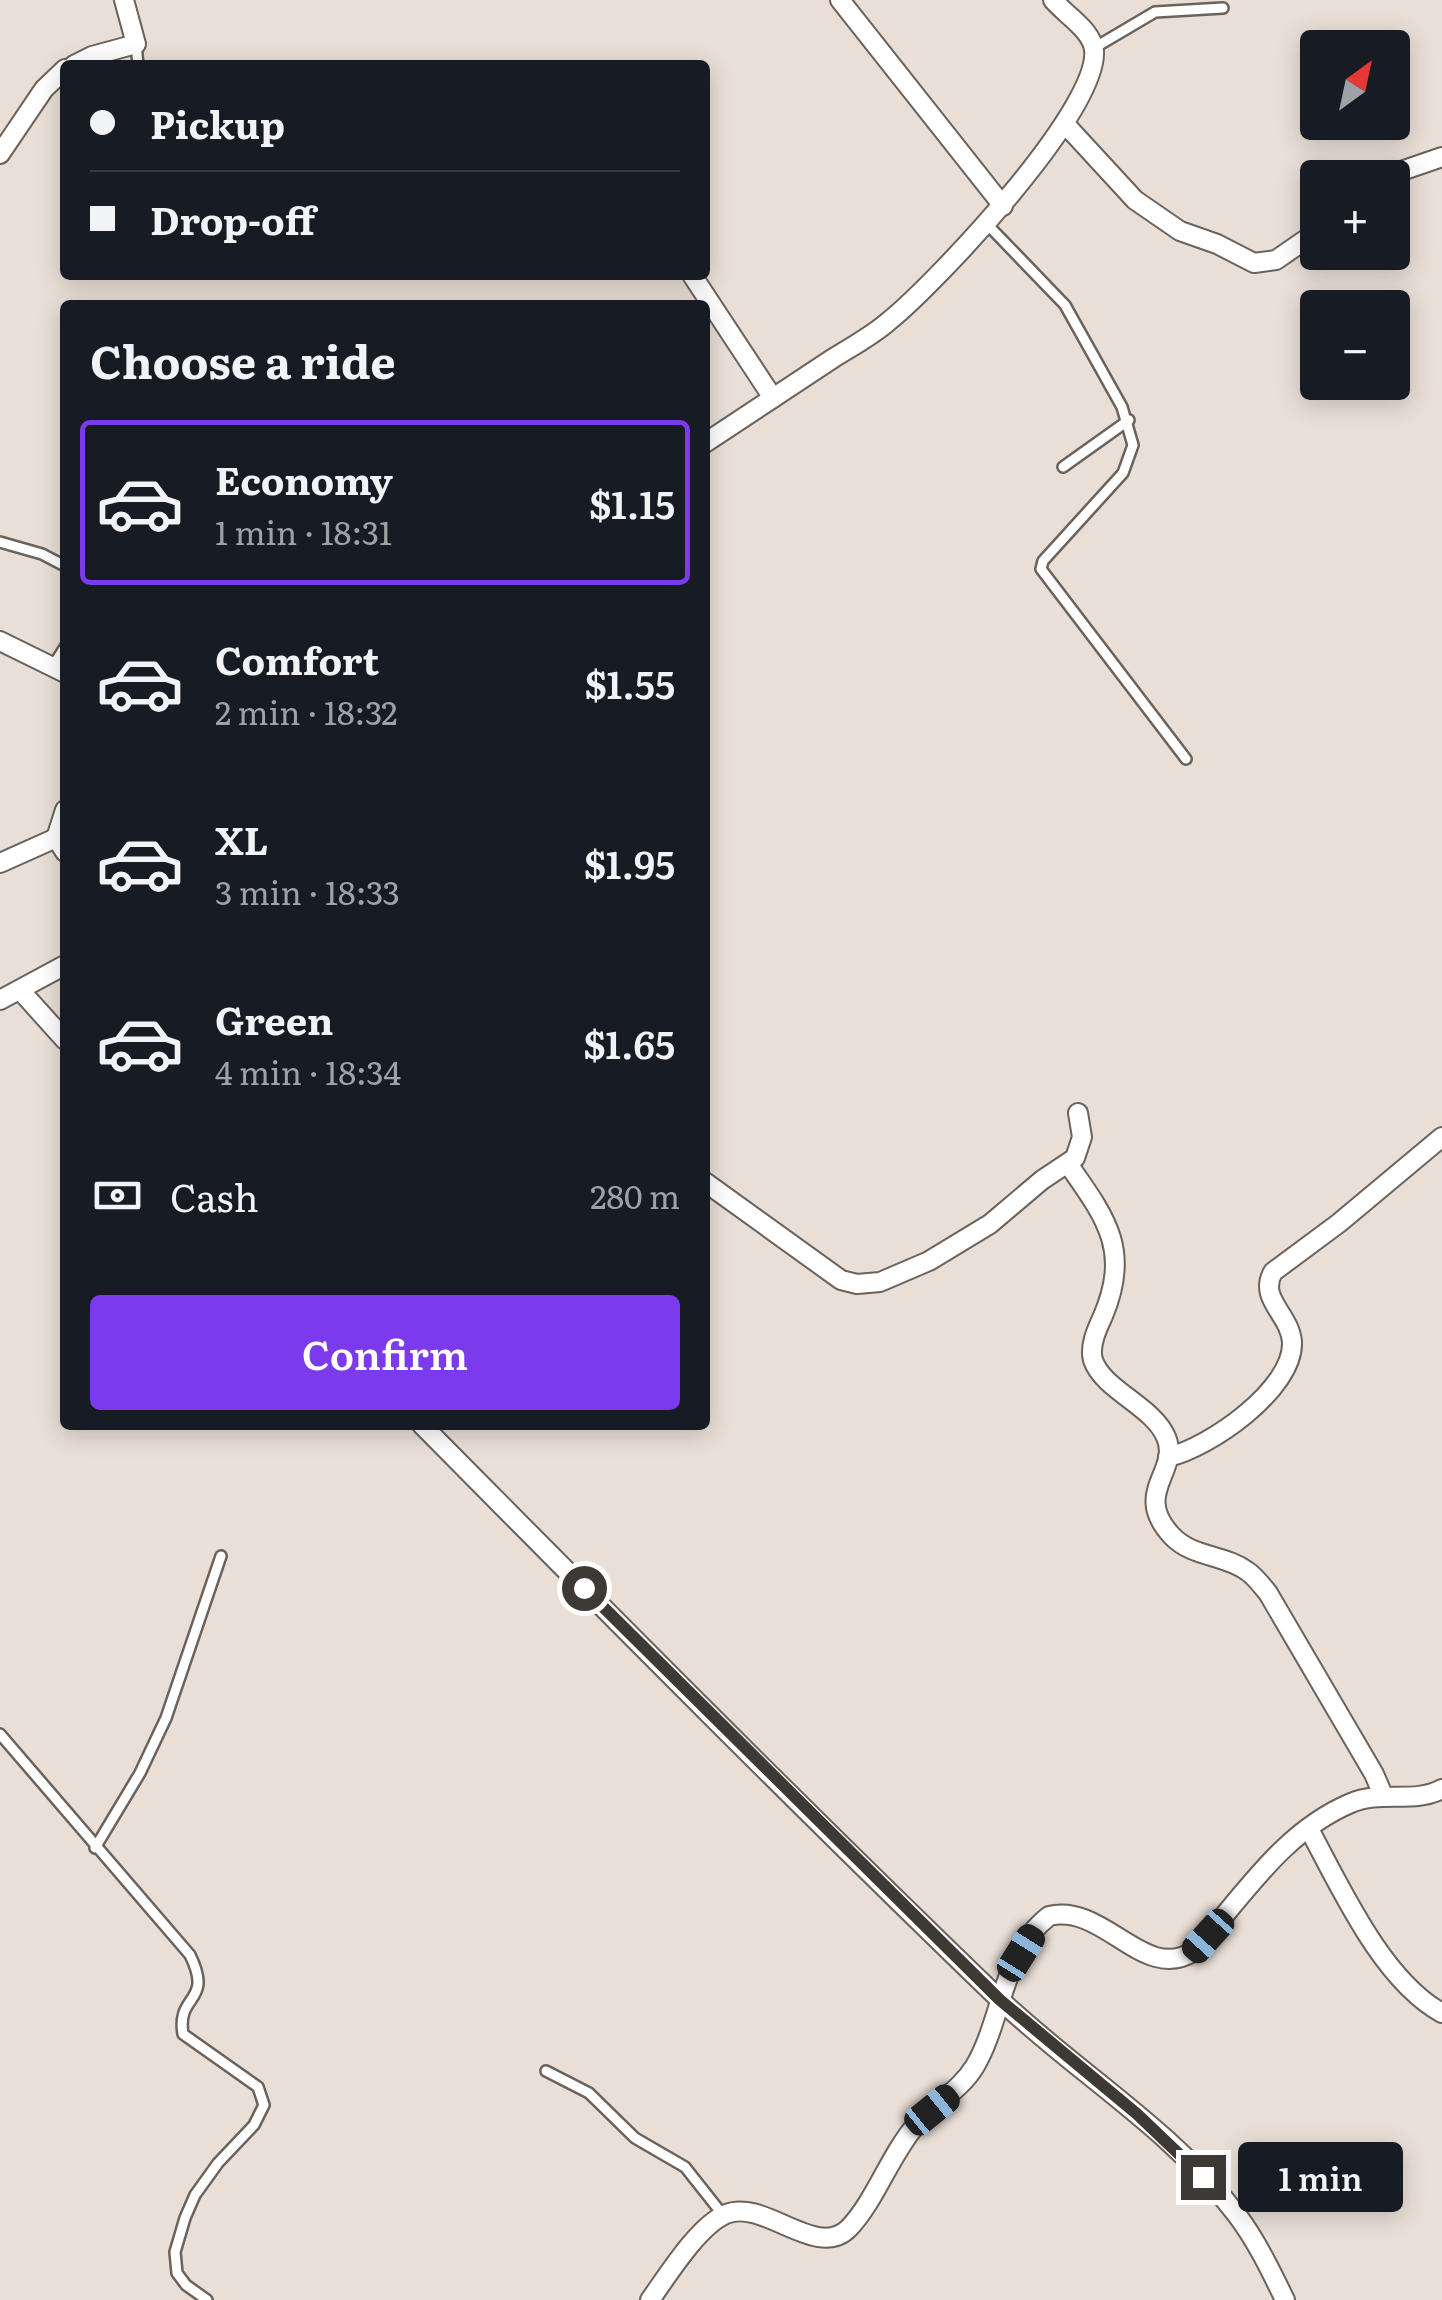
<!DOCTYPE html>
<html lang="en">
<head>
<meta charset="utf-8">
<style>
  :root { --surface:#171b24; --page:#242831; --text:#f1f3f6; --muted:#9ea1a6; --line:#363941; --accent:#7c3aed }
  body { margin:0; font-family:Literata,serif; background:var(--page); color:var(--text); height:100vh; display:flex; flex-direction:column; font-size:38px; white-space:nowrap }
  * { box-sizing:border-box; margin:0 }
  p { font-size:32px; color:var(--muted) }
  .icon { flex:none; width:55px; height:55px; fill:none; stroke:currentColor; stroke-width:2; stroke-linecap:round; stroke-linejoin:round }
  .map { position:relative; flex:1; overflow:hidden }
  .side { position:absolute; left:60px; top:300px; width:650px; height:1130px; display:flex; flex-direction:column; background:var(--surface); border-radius:10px; box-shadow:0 5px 25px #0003 }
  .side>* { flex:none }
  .top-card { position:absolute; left:60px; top:60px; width:650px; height:220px; border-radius:10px; box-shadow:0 5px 25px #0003; display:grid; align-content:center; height:220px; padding:0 30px; background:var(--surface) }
  .needle { width:65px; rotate:33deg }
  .fabs { position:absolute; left:1300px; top:30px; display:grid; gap:20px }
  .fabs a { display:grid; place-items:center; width:110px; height:110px; border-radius:10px; background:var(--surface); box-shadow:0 5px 25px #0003; font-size:50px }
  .end { position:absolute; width:45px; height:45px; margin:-22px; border:12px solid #3d3a36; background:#fff; box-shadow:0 0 0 5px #fff }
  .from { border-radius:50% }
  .bubble { position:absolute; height:70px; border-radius:10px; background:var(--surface); box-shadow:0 5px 25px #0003; font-size:32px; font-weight:600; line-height:70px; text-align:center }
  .car { position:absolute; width:30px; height:60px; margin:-30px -15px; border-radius:12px; box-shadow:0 0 8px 2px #0007; background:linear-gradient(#222 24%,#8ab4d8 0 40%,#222 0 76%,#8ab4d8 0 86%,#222 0) }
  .top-card b { display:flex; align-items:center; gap:35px; height:95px; font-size:38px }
  .top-card b+b { border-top:2px solid var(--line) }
  .top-card i { width:25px; height:25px; background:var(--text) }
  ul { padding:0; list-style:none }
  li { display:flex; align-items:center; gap:30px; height:165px; margin:0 20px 15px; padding:0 10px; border:5px solid transparent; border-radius:10px }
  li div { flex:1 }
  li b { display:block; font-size:38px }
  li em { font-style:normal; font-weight:600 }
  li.selected { border-color:var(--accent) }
  li>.icon { width:90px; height:90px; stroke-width:1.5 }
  h2 { padding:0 30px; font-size:45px; line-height:120px }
  .pay { display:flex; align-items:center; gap:25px; height:110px; padding:0 30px; font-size:38px }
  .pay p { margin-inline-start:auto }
  .primary-button { display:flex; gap:20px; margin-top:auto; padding:20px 30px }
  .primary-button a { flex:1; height:115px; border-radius:10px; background:var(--accent); color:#fff; font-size:40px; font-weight:600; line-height:115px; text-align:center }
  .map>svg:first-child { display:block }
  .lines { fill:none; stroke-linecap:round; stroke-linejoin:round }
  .lane-casing { stroke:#6b625b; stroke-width:14 }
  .street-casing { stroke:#6b625b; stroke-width:22 }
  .lane { stroke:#fff; stroke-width:9 }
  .street { stroke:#fff; stroke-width:18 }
  .route { stroke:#3d3a36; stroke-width:12 }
</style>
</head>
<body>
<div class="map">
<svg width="1442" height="2300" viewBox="0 0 1442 2300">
  <rect width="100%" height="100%" fill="#e9dfd7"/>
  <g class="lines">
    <g class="lane-casing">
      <g id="lane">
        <path d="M136,44L138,65"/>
        <path d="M1094,48L1155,12L1223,8"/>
        <path d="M986,223L1065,305L1122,407L1133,445L1123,473L1043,561L1041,569L1186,759"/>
        <path d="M1063,467L1129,420"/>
        <path d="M0,542L42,554L65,566"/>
        <path d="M53,666L65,647"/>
        <path d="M0,1734L190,1955C214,2004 176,1993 183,2034L258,2087L264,2105L254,2125L218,2163L195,2195L185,2218L175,2252L177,2273L186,2285L207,2300"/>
        <path d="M95,1848L140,1773L166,1718L221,1556"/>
        <path d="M546,2071L589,2093L635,2138L685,2167L723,2215"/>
      </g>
    </g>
    <g class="street-casing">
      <g id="street">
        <path d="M840,0L1003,206"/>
        <path d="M74,65L92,56L136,44L124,0"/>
        <path d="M1065,124L1135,200L1180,231L1217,244L1254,263L1276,260L1318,231"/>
        <path d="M0,154L44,89L65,69"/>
        <path d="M1381,178L1442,157"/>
        <path d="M692,275L773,398"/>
        <path d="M705,443C747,415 790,387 832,359C851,347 872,336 889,321C933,286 1110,100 1093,45C1087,27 1065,14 1053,0"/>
        <path d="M0,641L65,673"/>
        <path d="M65,810L56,838L65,852"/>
        <path d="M0,863L56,838"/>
        <path d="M20,990L65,1040"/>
        <path d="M0,1000L65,965"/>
        <path d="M1068,1164C1106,1218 1131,1250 1103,1316C1097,1329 1089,1346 1093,1360C1103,1390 1153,1406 1166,1437C1181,1472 1131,1492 1172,1536C1193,1558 1224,1554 1247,1571C1255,1576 1262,1586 1268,1593L1374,1774L1383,1795"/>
        <path d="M705,1182L841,1280L857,1284L880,1282L929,1261L990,1224L1042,1180L1075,1158L1082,1137L1078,1113"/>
        <path d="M422,1425C612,1617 802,1809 996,1996C1074,2071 1171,2128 1237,2215C1256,2240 1271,2271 1285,2300"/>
        <path d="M1168,1457C1209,1448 1294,1389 1292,1342C1290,1314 1258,1299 1273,1272L1339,1223L1442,1137"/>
        <path d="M1309,1829C1341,1888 1382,1980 1442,2013"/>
        <path d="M650,2300C668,2275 698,2226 726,2214C764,2198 817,2261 849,2228C875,2201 890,2155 916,2125C934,2103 960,2091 975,2066C1003,2018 1002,1952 1049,1916C1105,1903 1144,1984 1194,1951C1242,1898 1282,1832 1351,1803C1381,1790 1414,1804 1442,1789"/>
      </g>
    </g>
    <use href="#lane" class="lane"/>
    <use href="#street" class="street"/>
  </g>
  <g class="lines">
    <path class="route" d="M584,1588L1000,2000L1137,2114L1203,2177"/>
  </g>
</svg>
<div class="fabs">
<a><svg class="needle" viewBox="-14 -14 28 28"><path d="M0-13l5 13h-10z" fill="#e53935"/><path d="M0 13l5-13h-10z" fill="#9ea1a6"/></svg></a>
<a>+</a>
<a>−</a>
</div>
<i class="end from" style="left:584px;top:1588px"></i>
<i class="end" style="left:1203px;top:2177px"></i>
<div class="bubble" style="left:1238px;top:2142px;width:165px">1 min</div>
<i class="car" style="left:1208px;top:1936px;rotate:222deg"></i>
<i class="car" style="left:1021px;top:1953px;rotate:32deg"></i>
<i class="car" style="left:932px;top:2110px;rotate:51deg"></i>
<div class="top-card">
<b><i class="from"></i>Pickup</b>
<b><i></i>Drop-off</b>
</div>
<section class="side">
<h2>Choose a ride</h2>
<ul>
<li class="selected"><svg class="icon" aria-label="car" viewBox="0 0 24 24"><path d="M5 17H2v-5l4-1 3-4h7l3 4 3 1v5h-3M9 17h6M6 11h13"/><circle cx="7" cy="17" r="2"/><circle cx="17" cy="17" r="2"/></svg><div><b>Economy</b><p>1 min · 18:31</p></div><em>$1.15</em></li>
<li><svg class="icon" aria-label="car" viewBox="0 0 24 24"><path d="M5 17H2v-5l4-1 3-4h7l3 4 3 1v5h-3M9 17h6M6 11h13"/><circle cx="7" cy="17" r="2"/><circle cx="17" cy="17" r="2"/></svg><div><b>Comfort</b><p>2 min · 18:32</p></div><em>$1.55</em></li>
<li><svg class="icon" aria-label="car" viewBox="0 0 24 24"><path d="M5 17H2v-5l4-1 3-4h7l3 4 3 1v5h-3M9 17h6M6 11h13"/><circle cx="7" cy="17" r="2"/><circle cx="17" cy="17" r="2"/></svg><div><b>XL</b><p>3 min · 18:33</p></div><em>$1.95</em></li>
<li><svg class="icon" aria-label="car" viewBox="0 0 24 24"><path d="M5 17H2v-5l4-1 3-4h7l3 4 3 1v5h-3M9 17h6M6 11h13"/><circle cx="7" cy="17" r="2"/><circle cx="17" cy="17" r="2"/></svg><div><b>Green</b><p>4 min · 18:34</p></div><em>$1.65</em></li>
</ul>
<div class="pay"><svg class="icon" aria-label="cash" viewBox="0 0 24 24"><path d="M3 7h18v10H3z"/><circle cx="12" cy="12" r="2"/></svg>Cash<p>280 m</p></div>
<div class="primary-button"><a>Confirm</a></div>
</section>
</div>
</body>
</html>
